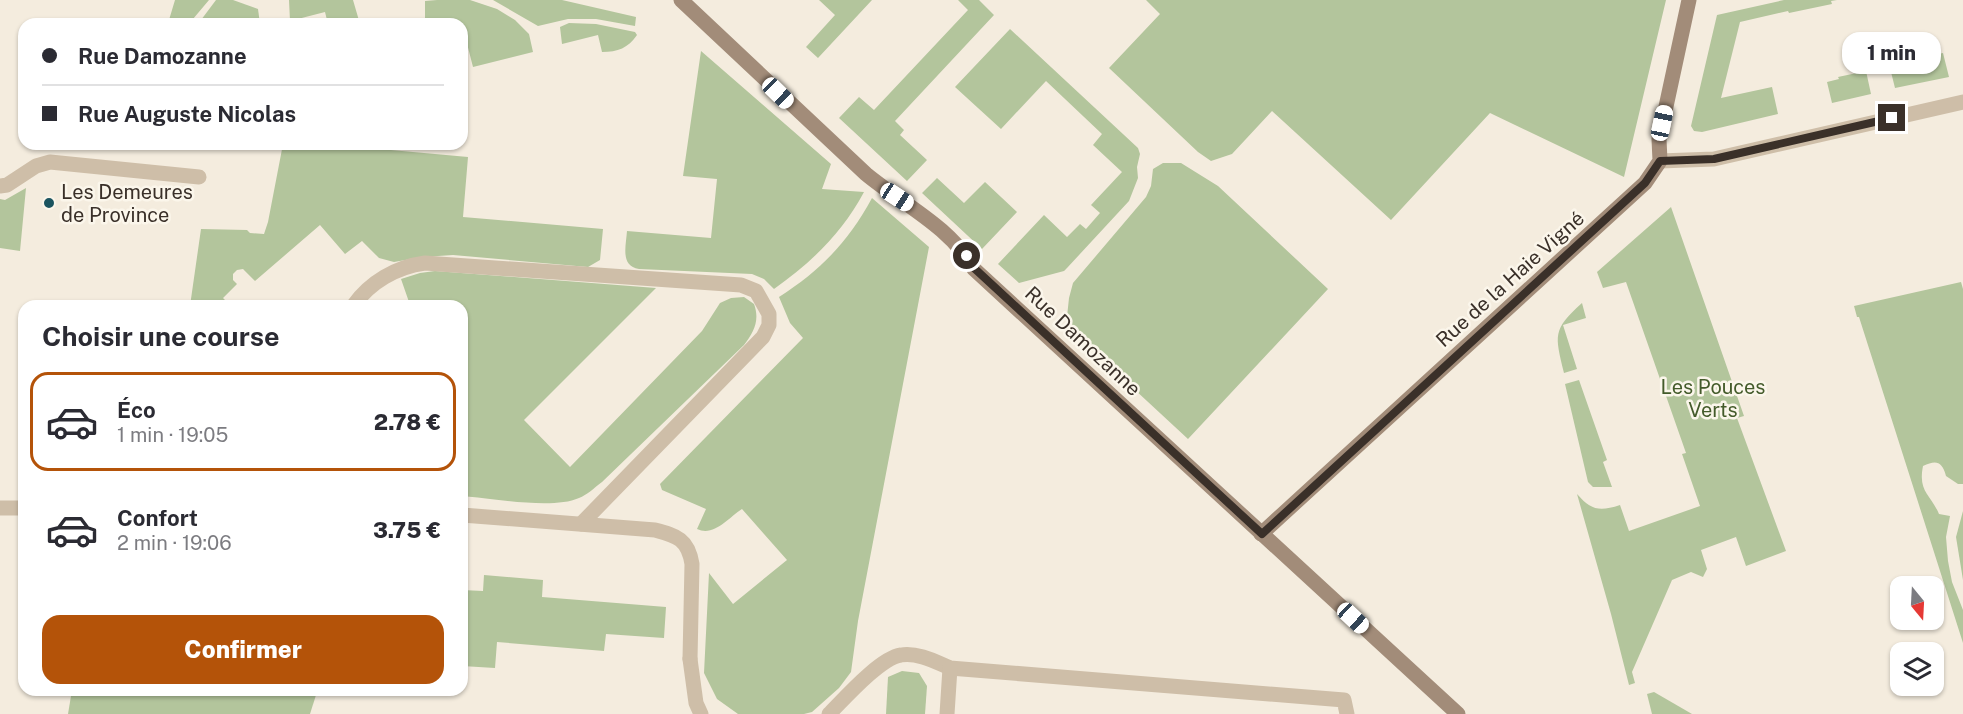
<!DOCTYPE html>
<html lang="fr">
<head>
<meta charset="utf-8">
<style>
  :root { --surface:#fff; --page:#f7f7f7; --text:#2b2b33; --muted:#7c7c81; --line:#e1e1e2; --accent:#b45309 }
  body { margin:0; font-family:"Public Sans",sans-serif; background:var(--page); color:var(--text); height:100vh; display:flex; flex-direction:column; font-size:22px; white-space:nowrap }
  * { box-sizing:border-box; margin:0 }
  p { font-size:20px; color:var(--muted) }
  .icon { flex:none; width:33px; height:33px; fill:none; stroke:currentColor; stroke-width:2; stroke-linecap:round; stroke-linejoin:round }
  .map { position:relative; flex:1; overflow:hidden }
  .side { position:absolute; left:18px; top:300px; width:450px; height:396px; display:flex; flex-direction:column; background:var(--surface); border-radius:18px; box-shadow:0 2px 4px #0004 }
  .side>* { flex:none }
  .guide { position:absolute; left:18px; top:18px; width:450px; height:132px; border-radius:18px; box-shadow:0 2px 4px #0004; display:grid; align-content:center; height:132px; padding:0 24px; background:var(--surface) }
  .needle { width:39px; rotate:162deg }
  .fabs { position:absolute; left:1890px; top:576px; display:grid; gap:12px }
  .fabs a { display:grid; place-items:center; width:54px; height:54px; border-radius:12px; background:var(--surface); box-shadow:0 2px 4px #0004; font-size:30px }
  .end { position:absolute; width:27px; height:27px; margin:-14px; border:8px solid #3a3029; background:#fff; box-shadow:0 0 0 3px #fff }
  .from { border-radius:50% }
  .bubble { position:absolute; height:42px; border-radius:18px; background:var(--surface); box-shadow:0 2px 4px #0004; font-size:20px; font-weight:800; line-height:42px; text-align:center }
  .car { position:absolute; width:18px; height:36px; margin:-18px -9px; border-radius:8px; box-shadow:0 0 4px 2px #0007; background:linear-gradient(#fff 24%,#345 0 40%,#fff 0 76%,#345 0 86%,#fff 0) }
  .guide b { display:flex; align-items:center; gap:21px; height:57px; font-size:22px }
  .guide b+b { border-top:2px solid var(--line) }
  .guide i { width:15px; height:15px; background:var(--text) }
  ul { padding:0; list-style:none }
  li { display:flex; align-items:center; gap:18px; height:99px; margin:0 12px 9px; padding:0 12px; border:3px solid transparent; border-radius:18px }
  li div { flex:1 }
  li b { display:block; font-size:22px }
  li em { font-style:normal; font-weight:800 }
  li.on { border-color:var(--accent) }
  li>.icon { width:54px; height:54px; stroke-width:1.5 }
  h2 { padding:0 24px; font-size:27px; line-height:72px }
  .button { display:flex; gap:12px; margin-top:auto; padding:12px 24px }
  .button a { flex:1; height:69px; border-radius:18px; background:var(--accent); color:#fff; font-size:24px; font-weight:800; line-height:69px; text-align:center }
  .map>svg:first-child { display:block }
  .green { fill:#b3c59c }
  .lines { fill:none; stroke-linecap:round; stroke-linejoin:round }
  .lane { stroke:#cebea8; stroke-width:15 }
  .street { stroke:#cebea8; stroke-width:15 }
  .secondary { stroke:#a28c79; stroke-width:15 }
  .route { stroke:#3a3029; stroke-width:8 }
  .poi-dot { fill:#1b545f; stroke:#fbf6eb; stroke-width:2 }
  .labels { text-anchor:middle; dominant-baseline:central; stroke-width:5; stroke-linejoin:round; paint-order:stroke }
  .poi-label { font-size:20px; fill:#3a3029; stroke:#fbf6eb; text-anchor:start }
  .street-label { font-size:20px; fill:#3a3029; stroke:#fbf6eb }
  .park-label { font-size:20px; fill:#445b2b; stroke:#fbf6eb }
</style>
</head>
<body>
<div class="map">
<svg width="1963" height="714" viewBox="0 0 1963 714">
  <rect width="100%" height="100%" fill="#f4ecde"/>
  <g class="green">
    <path d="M175,0H209L193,19V24L169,20Z"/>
    <path d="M216,0H233L258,9L260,24H198Z"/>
    <path d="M353,0L360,24H328L325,12L290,21L289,0Z"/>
    <path d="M437,0H470L497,9L515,20L529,34L533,52L473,67L462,24H425V1Z"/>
    <path d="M493,0H562L636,17L635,26L596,19H568L538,26Z"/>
    <path d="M819,0H872L818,58L806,47L835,15Z"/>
    <path d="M958,0H979L994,15L895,121L904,130L900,135L927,160L907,181L839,118L859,97L874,110L968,10Z"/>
    <path d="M1146,0H1666L1624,177L1490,113L1391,220L1272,111L1232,154L1211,161L1198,152L1109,68L1160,14Z"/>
    <path d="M1784,0H1837L1831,1L1832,4L1789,13L1788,11L1740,22L1721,98L1772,87L1778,114L1702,132L1694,131L1691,126L1717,15Z"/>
    <path d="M569,23L596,24L635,32L637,35C628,48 618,52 602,52L598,35L562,44L560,27Z"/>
    <path d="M1010,29L1138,148L1140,154L1137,167L1138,178L1129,201L1067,268L1064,271L1019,283L998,264L1044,215L1067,237L1080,224L1086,229L1100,213L1091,205L1122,172L1093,145L1102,134L1046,81L1001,129L955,87Z"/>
    <path d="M701,51L831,164L822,189L864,192C842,233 812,262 774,289L764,279L752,274L639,269C620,266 626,246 627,231L711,238L717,179L683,176Z"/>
    <path d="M1943,53L1949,77L1895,88L1890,68L1911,63V60Z"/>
    <path d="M1866,71L1871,94L1832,103L1827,82L1839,79L1838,77Z"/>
    <path d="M283,144H325L468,157L463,217L603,229L600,260L588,267L453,255L423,257L394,262L379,258L362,241L345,254L320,225L255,281L243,269L237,270L233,274V280L237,284L223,298L231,306H190L201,229L247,230L250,233L264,234L268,222Z"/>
    <path d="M1163,163H1181L1218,186L1328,289L1188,439L1066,326L1069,298L1073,283L1146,197L1151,186L1153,169Z"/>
    <path d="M937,178L964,203L985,182L1017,212L982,249L922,193Z"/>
    <path d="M26,188L20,251L0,248V199L5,200Z"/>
    <path d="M872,198L929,247L858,621L851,672L839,688L812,712L804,714H738L717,699L704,673L709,573L733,604L787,560L742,509C728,518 714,537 697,529L706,509L662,490L660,484L803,338L790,323L779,297C821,270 848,242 872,198Z"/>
    <path d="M1671,207L1744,416L1737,418L1786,551L1746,566L1736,537L1701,550L1707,569L1703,577L1691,572L1672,580L1632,672L1635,683L1629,685L1611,614L1577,494C1591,510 1599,512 1620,505L1629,531L1700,506L1682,454L1686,453L1626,282L1603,288L1597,272Z"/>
    <path d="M435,271L656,288L524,420L570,467L702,331L720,303L731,298L744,297L754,304C760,320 754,332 744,345L602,482C594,488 587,495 579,498C552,510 492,498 462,496V306H404L409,302L401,279L420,273Z"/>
    <path d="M1961,282L1963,289V484H1958L1946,476C1942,461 1936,460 1923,466C1918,492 1930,493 1939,514L1950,516L1946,537L1948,561L1952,582L1963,610V643L1859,317H1857L1854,306Z"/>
    <path d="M1582,303L1586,318L1563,325L1577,369L1564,373C1555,335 1552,330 1582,303Z"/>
    <path d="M1579,380L1607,460L1603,462L1612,487H1593L1588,482L1565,384Z"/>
    <path d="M1963,511V580L1956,537Z"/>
    <path d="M484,575L543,580L542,597L666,607L664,638L606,634L604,651L497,642L495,668L462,666V590L483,591Z"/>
    <path d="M902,671L919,673L927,686L925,714H886L888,677Z"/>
    <path d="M72,690H255L316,695L310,714H68Z"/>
    <path d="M1654,692L1692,714H1652L1647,694Z"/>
  </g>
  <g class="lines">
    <g class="lane">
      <path d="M0,186L7,185L36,166L50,162L199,177"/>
      <path d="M353,306C370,282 396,267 425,263L741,285L756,291L769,314V325L763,337L581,524"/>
      <path d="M690,659L696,703L701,714"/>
      <path d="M829,714C844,699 880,658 901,655C917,652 936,662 950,668L1344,700L1347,714"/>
      <path d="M947,714L950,668"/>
    </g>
    <g class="street">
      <path d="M1660,161L1714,159L1963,102"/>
      <path d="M0,508H24"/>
      <path d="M462,515L655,530C677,536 688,539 692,564L690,659"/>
    </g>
    <g class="secondary">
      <path d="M681,0L866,174C902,204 950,226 974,269L1458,714"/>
      <path d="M1261,534L1645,183L1660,161L1659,139L1689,0"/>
    </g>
  </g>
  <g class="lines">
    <path class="route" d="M967,256L974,268L1262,534L1645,183L1660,161L1714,159L1892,118"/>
  </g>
  <circle class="poi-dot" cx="49" cy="203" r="6"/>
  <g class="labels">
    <g class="poi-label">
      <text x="61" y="192">Les Demeures<tspan x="61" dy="23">de Province</tspan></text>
    </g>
    <g class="street-label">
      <text transform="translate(1510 279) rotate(-42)">Rue de la Haie Vigné</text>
      <text transform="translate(1083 341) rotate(43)">Rue Damozanne</text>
    </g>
    <g class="park-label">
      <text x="1713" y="387">Les Pouces<tspan x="1713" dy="23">Verts</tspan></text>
    </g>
  </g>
</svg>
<div class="fabs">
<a><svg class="needle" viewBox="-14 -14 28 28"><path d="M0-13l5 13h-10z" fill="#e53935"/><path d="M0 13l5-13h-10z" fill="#7c7c81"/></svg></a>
<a><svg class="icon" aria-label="layers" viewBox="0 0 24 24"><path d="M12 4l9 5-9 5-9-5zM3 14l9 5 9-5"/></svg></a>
</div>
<i class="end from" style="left:967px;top:256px"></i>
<i class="end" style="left:1892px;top:118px"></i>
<div class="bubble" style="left:1842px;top:32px;width:99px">1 min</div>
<i class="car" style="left:778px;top:93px;rotate:134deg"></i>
<i class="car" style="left:1662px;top:123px;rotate:12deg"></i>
<i class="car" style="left:897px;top:197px;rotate:123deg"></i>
<i class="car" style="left:1353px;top:618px;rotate:133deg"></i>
<div class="guide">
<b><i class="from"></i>Rue Damozanne</b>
<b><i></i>Rue Auguste Nicolas</b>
</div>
<section class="side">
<h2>Choisir une course</h2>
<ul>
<li class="on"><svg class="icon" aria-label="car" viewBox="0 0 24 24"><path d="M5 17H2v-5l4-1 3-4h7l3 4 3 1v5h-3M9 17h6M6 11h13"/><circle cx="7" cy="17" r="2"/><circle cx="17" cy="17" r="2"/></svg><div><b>Éco</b><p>1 min · 19:05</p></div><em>2.78 €</em></li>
<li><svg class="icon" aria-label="car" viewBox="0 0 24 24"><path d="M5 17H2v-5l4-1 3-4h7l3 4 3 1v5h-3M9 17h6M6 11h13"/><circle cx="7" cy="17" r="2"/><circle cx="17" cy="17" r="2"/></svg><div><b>Confort</b><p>2 min · 19:06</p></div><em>3.75 €</em></li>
</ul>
<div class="button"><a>Confirmer</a></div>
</section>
</div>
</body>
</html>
